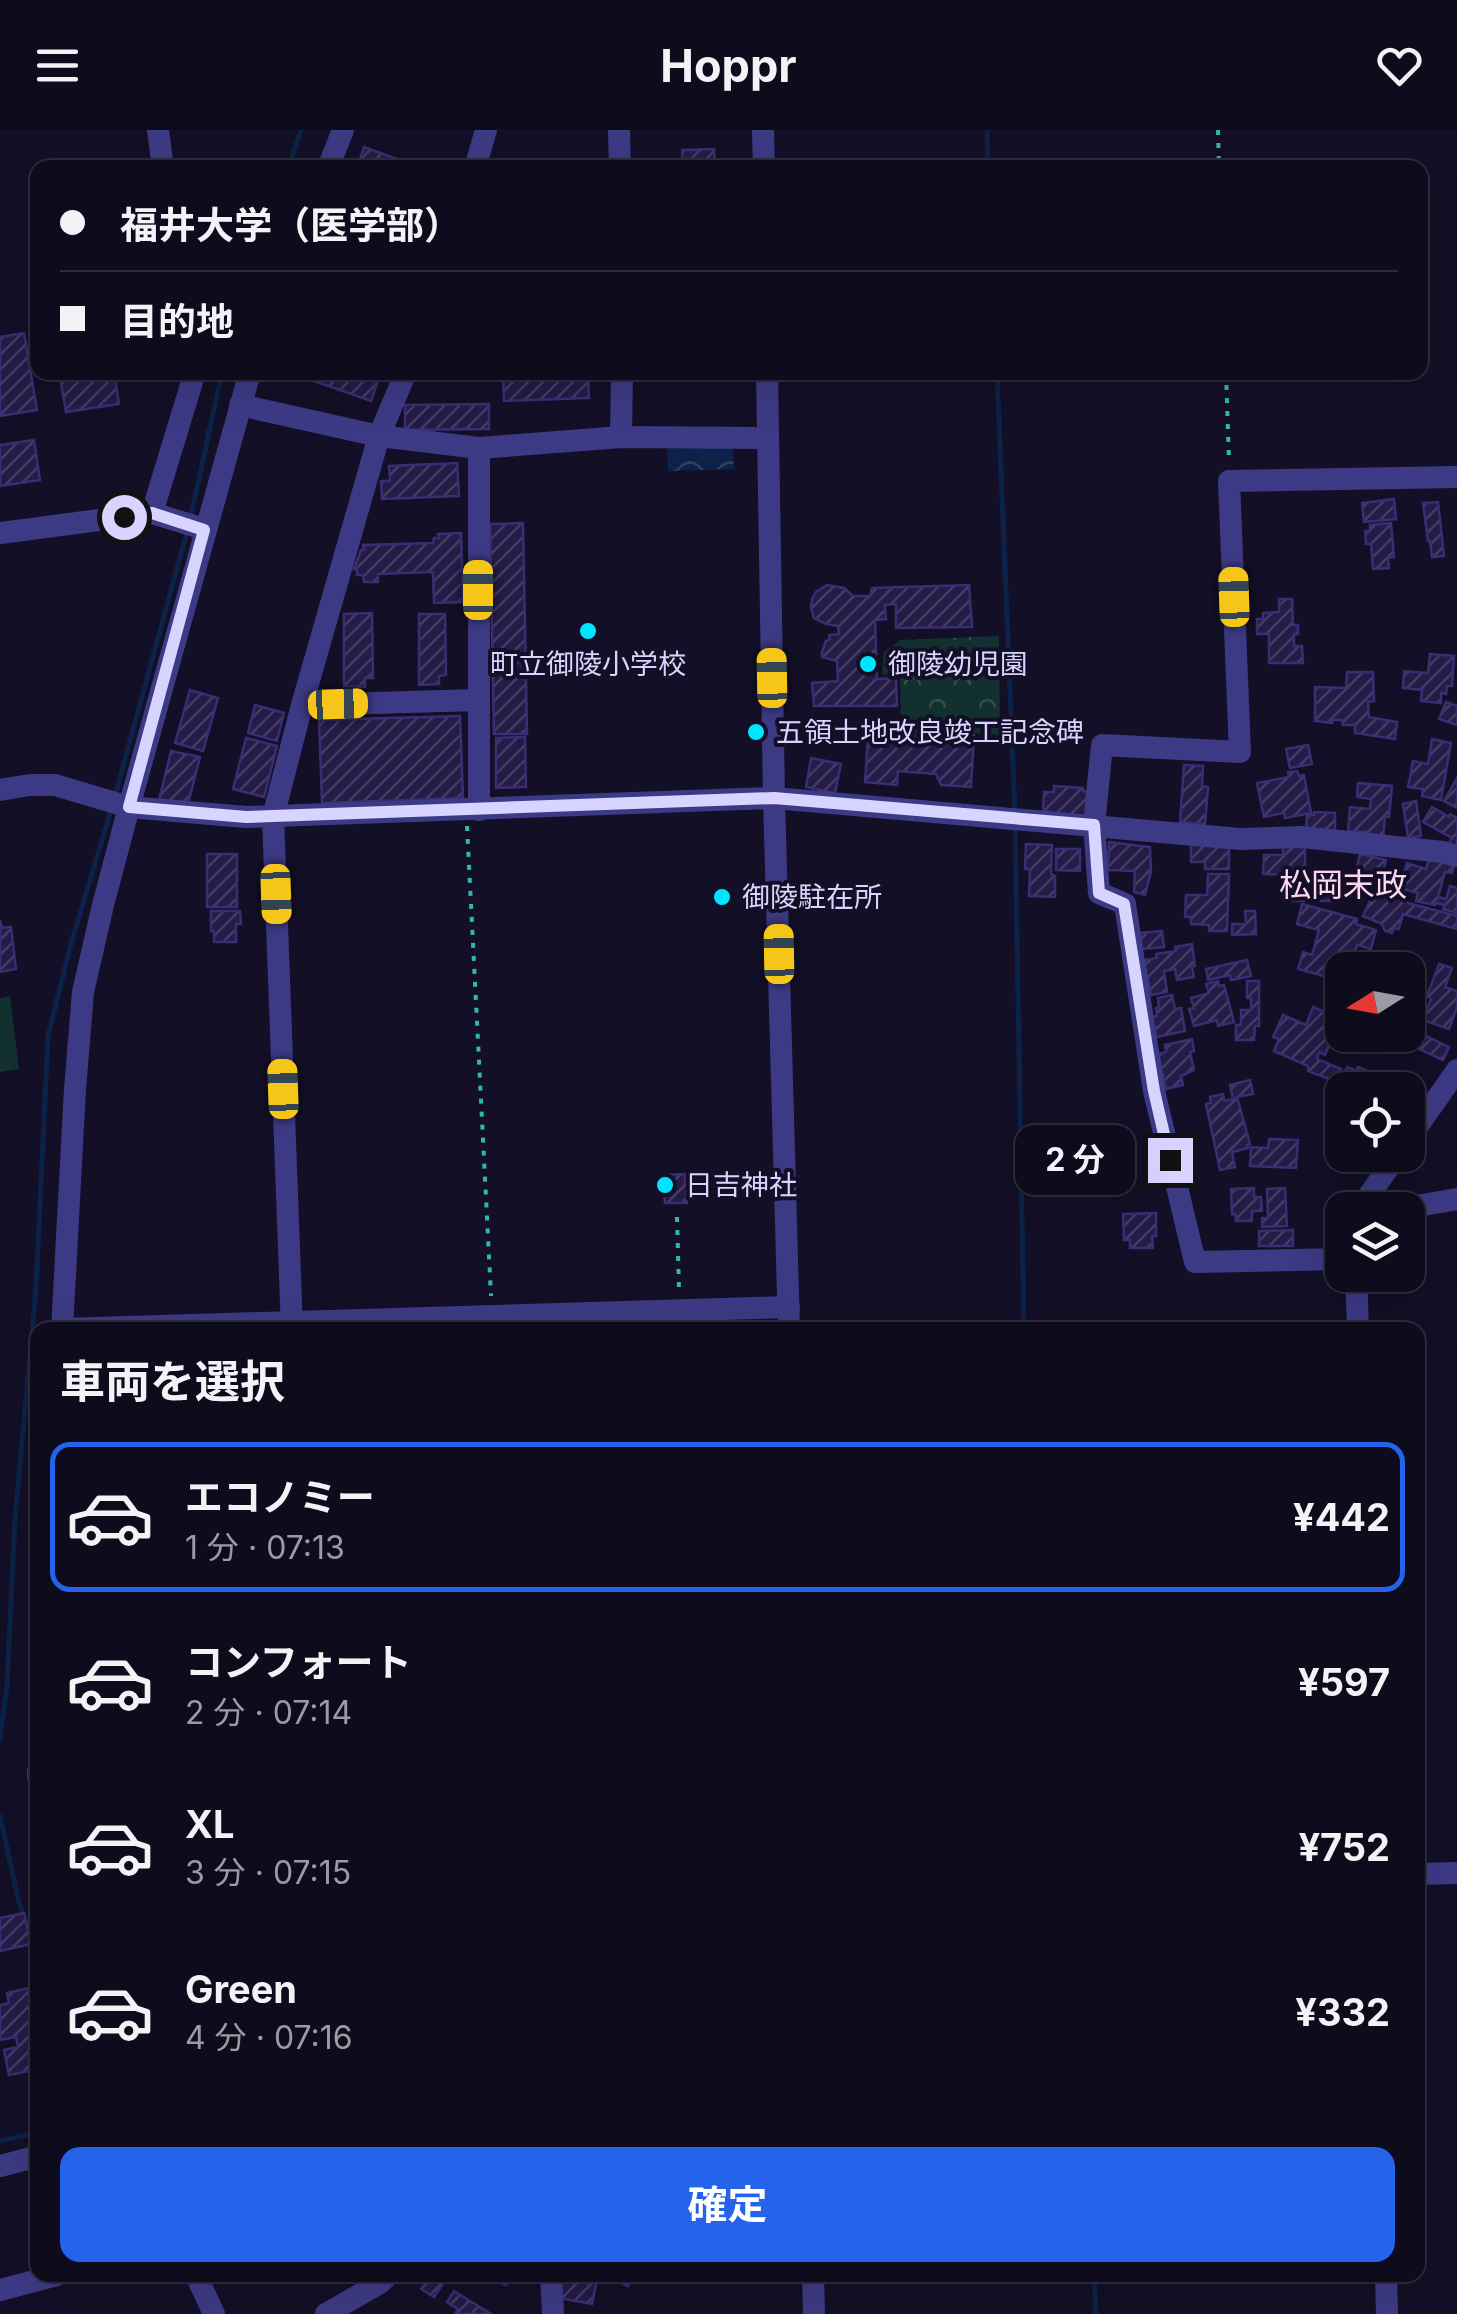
<!DOCTYPE html>
<html lang="ja">
<head>
<meta charset="utf-8">
<style>
  :root { --surface:#0e0b1c; --page:#171425; --text:#f1f3f6; --muted:#9b9ba3; --line:#2e2b3b; --accent:#2563eb }
  body { margin:0; font-family:Inter,"Noto Sans JP",sans-serif; background:var(--page); color:var(--text); height:100vh; display:flex; flex-direction:column; font-size:38px; white-space:nowrap }
  * { box-sizing:border-box; margin:0 }
  p { font-size:32px; color:var(--muted) }
  .icon { flex:none; width:55px; height:55px; fill:none; stroke:currentColor; stroke-width:2; stroke-linecap:round; stroke-linejoin:round }
  .map { position:relative; flex:1; overflow:hidden }
  .panel { position:absolute; left:30px; top:1192px; width:1395px; height:960px; display:flex; flex-direction:column; background:var(--surface); border-radius:20px; box-shadow:0 10px 40px #0002,0 0 0 2px var(--line) }
  .panel>* { flex:none }
  .hud { position:absolute; left:30px; top:30px; width:1398px; height:220px; border-radius:20px; box-shadow:0 10px 40px #0002,0 0 0 2px var(--line); display:grid; align-content:center; height:220px; padding:0 30px; background:var(--surface) }
  .needle { width:65px; rotate:259deg }
  .fabs { position:absolute; left:1325px; top:822px; display:grid; gap:20px }
  .fabs a { display:grid; place-items:center; width:100px; height:100px; border-radius:20px; background:var(--surface); box-shadow:0 10px 40px #0002,0 0 0 2px var(--line); font-size:50px }
  .end { position:absolute; width:45px; height:45px; margin:-22px; border:12px solid #d9d4ff; background:#111; box-shadow:0 0 0 5px #111 }
  .from { border-radius:50% }
  .bubble { position:absolute; height:70px; border-radius:20px; background:var(--surface); box-shadow:0 10px 40px #0002,0 0 0 2px var(--line); font-size:32px; font-weight:700; line-height:70px; text-align:center }
  .car { position:absolute; width:30px; height:60px; margin:-30px -15px; border-radius:12px; box-shadow:0 0 8px 2px #0007; background:linear-gradient(#f5c518 24%,#345 0 40%,#f5c518 0 76%,#345 0 86%,#f5c518 0) }
  .hud b { display:flex; align-items:center; gap:35px; height:95px; font-size:38px }
  .hud b+b { border-top:2px solid var(--line) }
  .hud i { width:25px; height:25px; background:var(--text) }
  ul { padding:0; list-style:none }
  li { display:flex; align-items:center; gap:30px; height:150px; margin:0 20px 15px; padding:0 10px; border:5px solid transparent; border-radius:20px }
  li div { flex:1 }
  li b { display:block; font-size:38px }
  li em { font-style:normal; font-weight:700 }
  li.current { border-color:var(--accent) }
  li>.icon { width:90px; height:90px; stroke-width:1.5 }
  h2 { padding:0 30px; font-size:45px; line-height:120px }
  .cta { display:flex; gap:20px; margin-top:auto; padding:20px 30px }
  .cta a { flex:1; height:115px; border-radius:20px; background:var(--accent); color:#fff; font-size:40px; font-weight:700; line-height:115px; text-align:center }
  header { display:flex; justify-content:space-between; align-items:center; height:130px; padding:0 30px; background:var(--surface); font-size:45px; font-weight:700 }
  .map>svg:first-child { display:block }
  .green { fill:#12302f }
  .park { fill:url(#park-crowns) }
  .water { fill:url(#water-waves) }
  .lines { fill:none; stroke-linecap:round; stroke-linejoin:round }
  .stream { stroke:#0c2248; stroke-width:5 }
  .building { fill:url(#building-hatch); stroke:#3b2d73; stroke-width:2.5 }
  .path { stroke:#2fb8b0; stroke-width:4; stroke-dasharray:5 8; stroke-linecap:butt }
  .minor { stroke:#3d3a85; stroke-width:22 }
  .route { stroke:#d9d4ff; stroke-width:12 }
  .poi-dot { fill:#00e5ff; stroke:#130f26; stroke-width:4 }
  .labels { text-anchor:middle; dominant-baseline:central; stroke-width:8; stroke-linejoin:round; paint-order:stroke }
  .poi-label { font-size:28px; fill:#d9d4ff; stroke:#130f26; text-anchor:start }
  .quarter-label { font-size:32px; fill:#ffd6f0; stroke:#130f26 }
</style>
</head>
<body>
<header><svg class="icon" aria-label="menu" viewBox="0 0 24 24"><path d="M4 6h16M4 12h16M4 18h16"/></svg>Hoppr<svg class="icon" aria-label="heart" viewBox="0 0 24 24"><path d="M12 20l-8-8c-3-5 5-10 8-4 3-6 11-1 8 4z"/></svg></header>
<div class="map">
<svg width="1457" height="2184" viewBox="0 0 1457 2184">
  <defs>
    <pattern id="park-crowns" width="20" height="18" patternUnits="userSpaceOnUse" patternTransform="scale(2.5)"><rect width="20" height="18" fill="#12302f"/><path d="M2 6a3 3 0 1 1 6 0M12 15a3 3 0 1 1 6 0" fill="none" stroke="#344d4e"/></pattern>
    <pattern id="water-waves" width="16" height="10" patternUnits="userSpaceOnUse" patternTransform="scale(2.5)"><rect width="16" height="10" fill="#0c2248"/><path d="M0 5q4-4 8 0t8 0" fill="none" stroke="#2f4163"/></pattern>
    <pattern id="building-hatch" width="6" height="6" patternUnits="userSpaceOnUse" patternTransform="scale(2.5)"><rect width="6" height="6" fill="#241b47"/><path d="M-1 1l2-2M0 6l6-6M5 7l2-2" fill="none" stroke="#433b63"/></pattern>
  </defs>
  <rect width="100%" height="100%" fill="#130f26"/>
  <path class="green" d="M10,866L19,939L0,942V868Z"/>
  <path class="park" d="M999,506L1000,605L901,597L900,546L882,544L884,522L901,510Z"/>
  <path class="water" d="M733,316L734,339L668,341L667,319Z"/>
  <g class="lines">
    <g class="stream">
      <path d="M987,0L988,38"/>
      <path d="M288,38L301,0"/>
      <path d="M997,242L1015,684"/>
      <path d="M191,386L222,242"/>
      <path d="M115,666L187,402"/>
      <path d="M1015,695L1024,1200"/>
      <path d="M0,1609L7,1555L15,1389L36,1158L48,906L70,817L112,677"/>
      <path d="M0,1686L19,1773L38,1823"/>
      <path d="M0,2011L38,2002"/>
      <path d="M1094,2145L1096,2184"/>
    </g>
  </g>
  <g class="building">
    <path d="M364,17L421,38H357Z"/>
    <path d="M714,19L715,38H683L682,20Z"/>
    <path d="M24,203L37,280L0,286V207Z"/>
    <path d="M59,242H114L119,274L66,282Z"/>
    <path d="M288,242H371L380,245L371,271Z"/>
    <path d="M588,243L589,268L504,271L503,247Z"/>
    <path d="M489,274V299L405,300V275Z"/>
    <path d="M34,310L40,350L0,356V315Z"/>
    <path d="M457,333L459,366L382,369L381,351H390L389,336Z"/>
    <path d="M1394,369L1396,389L1364,392L1362,373Z"/>
    <path d="M1438,372L1444,426L1432,427L1430,411H1428L1423,373Z"/>
    <path d="M523,393L527,604H494L490,394Z"/>
    <path d="M1391,393L1394,427L1388,428L1389,438L1373,439L1371,414H1366L1365,401H1370V395Z"/>
    <path d="M461,403L463,472L434,473L433,442L378,444V452H364L363,445H357V438L354,439L361,420H364L363,415L433,413L434,408H439L438,404Z"/>
    <path d="M827,455L844,458L853,466H870L872,458L969,455L972,497L896,498V474L885,475L886,489L875,490L877,549L896,548L897,576H814L812,553L838,551L837,531L822,527V522L826,511L830,509L829,505L839,504L838,496L826,494L814,488L811,478L812,469L816,462Z"/>
    <path d="M1279,469H1292L1293,495H1298V504H1294V516H1302L1303,533H1269V504H1257V489H1263V483L1279,482Z"/>
    <path d="M372,483L373,548H365V557L344,556V484Z"/>
    <path d="M419,484H445L446,545L439,546V554L419,555Z"/>
    <path d="M1430,524L1454,526L1452,556H1447L1446,564L1441,563V573L1421,571L1422,560L1403,558L1404,541L1428,543Z"/>
    <path d="M1347,542H1373L1374,571L1368,572L1369,587L1397,592L1395,609L1355,603V595H1343L1342,590H1332V593L1315,591V557L1346,558Z"/>
    <path d="M190,560L218,568L203,621L175,613Z"/>
    <path d="M1446,572L1457,576V595L1439,589Z"/>
    <path d="M255,575L284,583L277,611L248,603Z"/>
    <path d="M460,586L463,668L322,673L319,590Z"/>
    <path d="M869,594L974,605L971,657L941,655L936,644L898,641L897,655L865,652Z"/>
    <path d="M525,607L526,657L496,658V608Z"/>
    <path d="M246,608L277,616L264,667L233,659Z"/>
    <path d="M1432,609L1451,613L1441,670L1422,666L1423,659L1408,657L1413,631L1428,634Z"/>
    <path d="M1308,615L1312,634L1290,638L1286,619Z"/>
    <path d="M171,621L200,627L187,678L159,670Z"/>
    <path d="M811,628L841,634L835,663L806,657Z"/>
    <path d="M1184,635L1203,636L1202,656L1208,657L1205,694L1180,692Z"/>
    <path d="M1297,641L1299,646L1304,645L1311,683L1285,688L1284,683L1264,687L1257,653L1289,647L1288,642Z"/>
    <path d="M1457,648V678L1444,671Z"/>
    <path d="M1358,653L1392,656L1389,687H1385L1383,709L1365,708L1366,702L1348,701L1350,677L1370,679L1371,669L1357,667Z"/>
    <path d="M1054,656L1083,658V661L1087,662L1086,688L1043,681L1044,662H1054Z"/>
    <path d="M1416,671L1421,706L1408,708L1403,674Z"/>
    <path d="M1432,677L1449,687L1450,684L1457,688V718L1449,713L1452,708L1423,692Z"/>
    <path d="M1314,682L1335,683V701L1306,699L1307,685H1314Z"/>
    <path d="M1109,712L1150,717L1151,741L1145,765L1134,762L1135,741L1108,740Z"/>
    <path d="M1026,714L1052,715L1051,744L1055,746V767L1029,766L1030,739H1025Z"/>
    <path d="M1191,715H1229V739H1205V732H1191Z"/>
    <path d="M1283,716H1305V758L1336,759V771H1286V745L1263,744L1264,725H1283Z"/>
    <path d="M1056,719H1080V741L1056,740Z"/>
    <rect x="207" y="724" width="30" height="53"/>
    <path d="M1360,724L1386,730L1381,751L1355,745Z"/>
    <path d="M1429,728L1454,736L1452,743L1445,742L1438,767L1446,769L1450,756L1457,758V783L1443,779L1445,775L1436,773L1435,775L1416,771L1418,763L1399,758L1407,733L1426,739Z"/>
    <path d="M1208,744H1229L1227,801H1209V795L1191,794V787H1185L1186,765H1207Z"/>
    <path d="M1374,762L1394,771L1396,767L1408,773L1457,786V799L1403,784L1399,799L1394,798L1392,803L1385,801L1382,794L1363,786Z"/>
    <path d="M1302,774L1357,789L1356,794L1376,800L1371,819L1357,815L1352,835L1367,839V836L1384,840H1342V851L1298,839L1303,822L1312,825L1319,800L1297,794Z"/>
    <path d="M211,781H240L241,794H236V812H214V801H211Z"/>
    <path d="M1245,781H1255L1256,804L1232,805V794H1246Z"/>
    <path d="M0,790L2,798L11,797L16,839L0,842Z"/>
    <path d="M1162,801L1164,817L1141,819L1140,803Z"/>
    <path d="M1192,814L1195,836H1192L1194,847L1177,850L1175,839L1164,841L1167,862L1151,865L1144,830L1157,828L1156,824L1176,821L1175,817Z"/>
    <path d="M1247,830L1251,846L1231,850L1230,845L1208,850L1206,839Z"/>
    <path d="M1439,834L1452,838L1445,857L1457,861V877L1449,899L1423,890L1431,869L1427,866Z"/>
    <path d="M1218,851L1219,856L1224,855L1234,892L1218,896L1217,890L1194,896L1189,879L1194,878L1191,868L1209,863L1206,854Z"/>
    <path d="M1247,851H1259V896H1255L1254,910H1236V895H1241V880H1251V868H1247Z"/>
    <path d="M1172,865L1175,879L1181,878L1185,901L1156,907L1152,887L1157,886L1156,878L1159,877L1158,868Z"/>
    <path d="M1313,877L1342,889V905H1346L1343,912L1328,905L1327,908L1331,910L1325,925L1319,922L1317,929L1341,939L1336,952L1308,941V936L1274,921L1279,909L1273,907L1283,885L1306,895Z"/>
    <path d="M1369,905H1398V911L1391,921L1368,908Z"/>
    <path d="M1426,906L1449,917L1443,930L1419,919Z"/>
    <path d="M1192,909L1194,921L1190,922L1194,940L1181,946L1183,955L1166,959L1158,924L1166,922L1165,915Z"/>
    <path d="M1347,937L1357,941L1358,937L1382,947L1376,960H1353L1340,954Z"/>
    <path d="M1250,950L1253,964L1237,967L1250,1014L1247,1015L1248,1018L1232,1022L1235,1037L1220,1040L1206,974L1211,973L1210,967L1223,964L1224,971L1233,969L1230,955Z"/>
    <path d="M1269,1009L1298,1010L1296,1038L1250,1036L1251,1017L1268,1018Z"/>
    <path d="M685,1044V1053L691,1052V1061L686,1062L687,1073H665L663,1045Z"/>
    <path d="M1254,1058V1067H1261L1262,1081H1252V1091H1236L1235,1084H1232L1231,1059Z"/>
    <path d="M1285,1058L1287,1096L1262,1097V1088H1268L1267,1059Z"/>
    <path d="M1156,1083V1106H1152L1153,1118H1130V1110H1124L1123,1084Z"/>
    <path d="M1293,1100V1116H1259V1101Z"/>
    <path d="M24,1783L31,1814L0,1821V1788Z"/>
    <path d="M29,1858L35,1887H38V1939L9,1945L4,1920L18,1917L16,1907L0,1910V1875L9,1873L7,1863Z"/>
    <path d="M431,2145H442L447,2148L434,2167L421,2159Z"/>
    <path d="M480,2145H510L506,2155Z"/>
    <path d="M559,2145H598L592,2174L554,2167Z"/>
    <path d="M601,2145H643L639,2153L629,2150L628,2156Z"/>
    <path d="M454,2161L491,2184H455L458,2179L447,2172Z"/>
  </g>
  <g class="lines">
    <g class="path">
      <path d="M1218,0L1219,38"/>
      <path d="M1226,242L1229,331"/>
      <path d="M467,696L491,1166"/>
      <path d="M677,1087L679,1160"/>
    </g>
    <g class="minor">
      <path d="M158,0L163,38"/>
      <path d="M619,0L620,38"/>
      <path d="M763,0L764,38"/>
      <path d="M328,38L343,0"/>
      <path d="M475,38L486,0"/>
      <path d="M767,242L774,668L789,1200"/>
      <path d="M240,275L379,306L479,318L621,307L768,308"/>
      <path d="M621,307L622,242"/>
      <path d="M152,383L195,242"/>
      <path d="M0,403L152,383L204,399"/>
      <path d="M302,575L479,570"/>
      <path d="M0,660L30,655H55L129,677L246,687L774,668L1240,709L1302,707L1443,722L1457,726"/>
      <path d="M479,680V318"/>
      <path d="M1408,1010L1457,940"/>
      <path d="M1359,1080L1397,1025"/>
      <path d="M1393,1080L1457,1069"/>
      <path d="M1342,1129L1195,1132L1154,961L1125,774L1099,763L1094,695L1102,615L1240,622L1229,351L1457,347"/>
      <path d="M1356,1145L1358,1200"/>
      <path d="M62,1199L789,1177"/>
      <path d="M62,1200L75,959L83,862L103,775L129,677L250,242"/>
      <path d="M292,1200L273,687L302,575L379,306L406,242"/>
      <path d="M38,1641V1646"/>
      <path d="M1418,1744L1457,1743"/>
      <path d="M0,2036L38,2026"/>
      <path d="M196,2145L214,2184"/>
      <path d="M551,2145L553,2184"/>
      <path d="M813,2145L814,2184"/>
      <path d="M1386,2145L1387,2184"/>
      <path d="M0,2160L57,2145"/>
      <path d="M326,2184L380,2153L388,2145"/>
    </g>
  </g>
  <g class="lines">
    <path class="route" d="M124,387L152,383L204,400L129,677L246,687L273,686L774,668L1094,695L1099,763L1124,774L1154,961L1170,1030"/>
  </g>
  <g class="poi-dot">
    <circle cx="588" cy="501" r="10"/>
    <circle cx="868" cy="534" r="10"/>
    <circle cx="756" cy="602" r="10"/>
    <circle cx="722" cy="767" r="10"/>
    <circle cx="665" cy="1055" r="10"/>
  </g>
  <g class="labels">
    <g class="poi-label">
      <text x="588" y="534" text-anchor="middle">町立御陵小学校</text>
      <text x="888" y="534">御陵幼児園</text>
      <text x="776" y="602">五領土地改良竣工記念碑</text>
      <text x="742" y="767">御陵駐在所</text>
      <text x="685" y="1055">日吉神社</text>
    </g>
    <g class="quarter-label">
      <text x="1343" y="754">松岡末政</text>
    </g>
  </g>
</svg>
<div class="fabs">
<a><svg class="needle" viewBox="-14 -14 28 28"><path d="M0-13l5 13h-10z" fill="#e53935"/><path d="M0 13l5-13h-10z" fill="#9b9ba3"/></svg></a>
<a><svg class="icon" aria-label="locate" viewBox="0 0 24 24"><circle cx="12" cy="12" r="6"/><path d="M12 2v4M12 18v4M2 12h4M18 12h4"/></svg></a>
<a><svg class="icon" aria-label="layers" viewBox="0 0 24 24"><path d="M12 4l9 5-9 5-9-5zM3 14l9 5 9-5"/></svg></a>
</div>
<i class="end from" style="left:124px;top:387px"></i>
<i class="end" style="left:1170px;top:1030px"></i>
<div class="bubble" style="left:1015px;top:995px;width:120px">2 分</div>
<i class="car" style="left:478px;top:460px;rotate:0deg"></i>
<i class="car" style="left:1234px;top:467px;rotate:358deg"></i>
<i class="car" style="left:772px;top:548px;rotate:359deg"></i>
<i class="car" style="left:338px;top:574px;rotate:88deg"></i>
<i class="car" style="left:276px;top:764px;rotate:178deg"></i>
<i class="car" style="left:779px;top:824px;rotate:359deg"></i>
<i class="car" style="left:283px;top:959px;rotate:358deg"></i>
<div class="hud">
<b><i class="from"></i>福井大学（医学部）</b>
<b><i></i>目的地</b>
</div>
<section class="panel">
<h2>車両を選択</h2>
<ul>
<li class="current"><svg class="icon" aria-label="car" viewBox="0 0 24 24"><path d="M5 17H2v-5l4-1 3-4h7l3 4 3 1v5h-3M9 17h6M6 11h13"/><circle cx="7" cy="17" r="2"/><circle cx="17" cy="17" r="2"/></svg><div><b>エコノミー</b><p>1 分 · 07:13</p></div><em>¥442</em></li>
<li><svg class="icon" aria-label="car" viewBox="0 0 24 24"><path d="M5 17H2v-5l4-1 3-4h7l3 4 3 1v5h-3M9 17h6M6 11h13"/><circle cx="7" cy="17" r="2"/><circle cx="17" cy="17" r="2"/></svg><div><b>コンフォート</b><p>2 分 · 07:14</p></div><em>¥597</em></li>
<li><svg class="icon" aria-label="car" viewBox="0 0 24 24"><path d="M5 17H2v-5l4-1 3-4h7l3 4 3 1v5h-3M9 17h6M6 11h13"/><circle cx="7" cy="17" r="2"/><circle cx="17" cy="17" r="2"/></svg><div><b>XL</b><p>3 分 · 07:15</p></div><em>¥752</em></li>
<li><svg class="icon" aria-label="car" viewBox="0 0 24 24"><path d="M5 17H2v-5l4-1 3-4h7l3 4 3 1v5h-3M9 17h6M6 11h13"/><circle cx="7" cy="17" r="2"/><circle cx="17" cy="17" r="2"/></svg><div><b>Green</b><p>4 分 · 07:16</p></div><em>¥332</em></li>
</ul>
<div class="cta"><a>確定</a></div>
</section>
</div>
</body>
</html>
